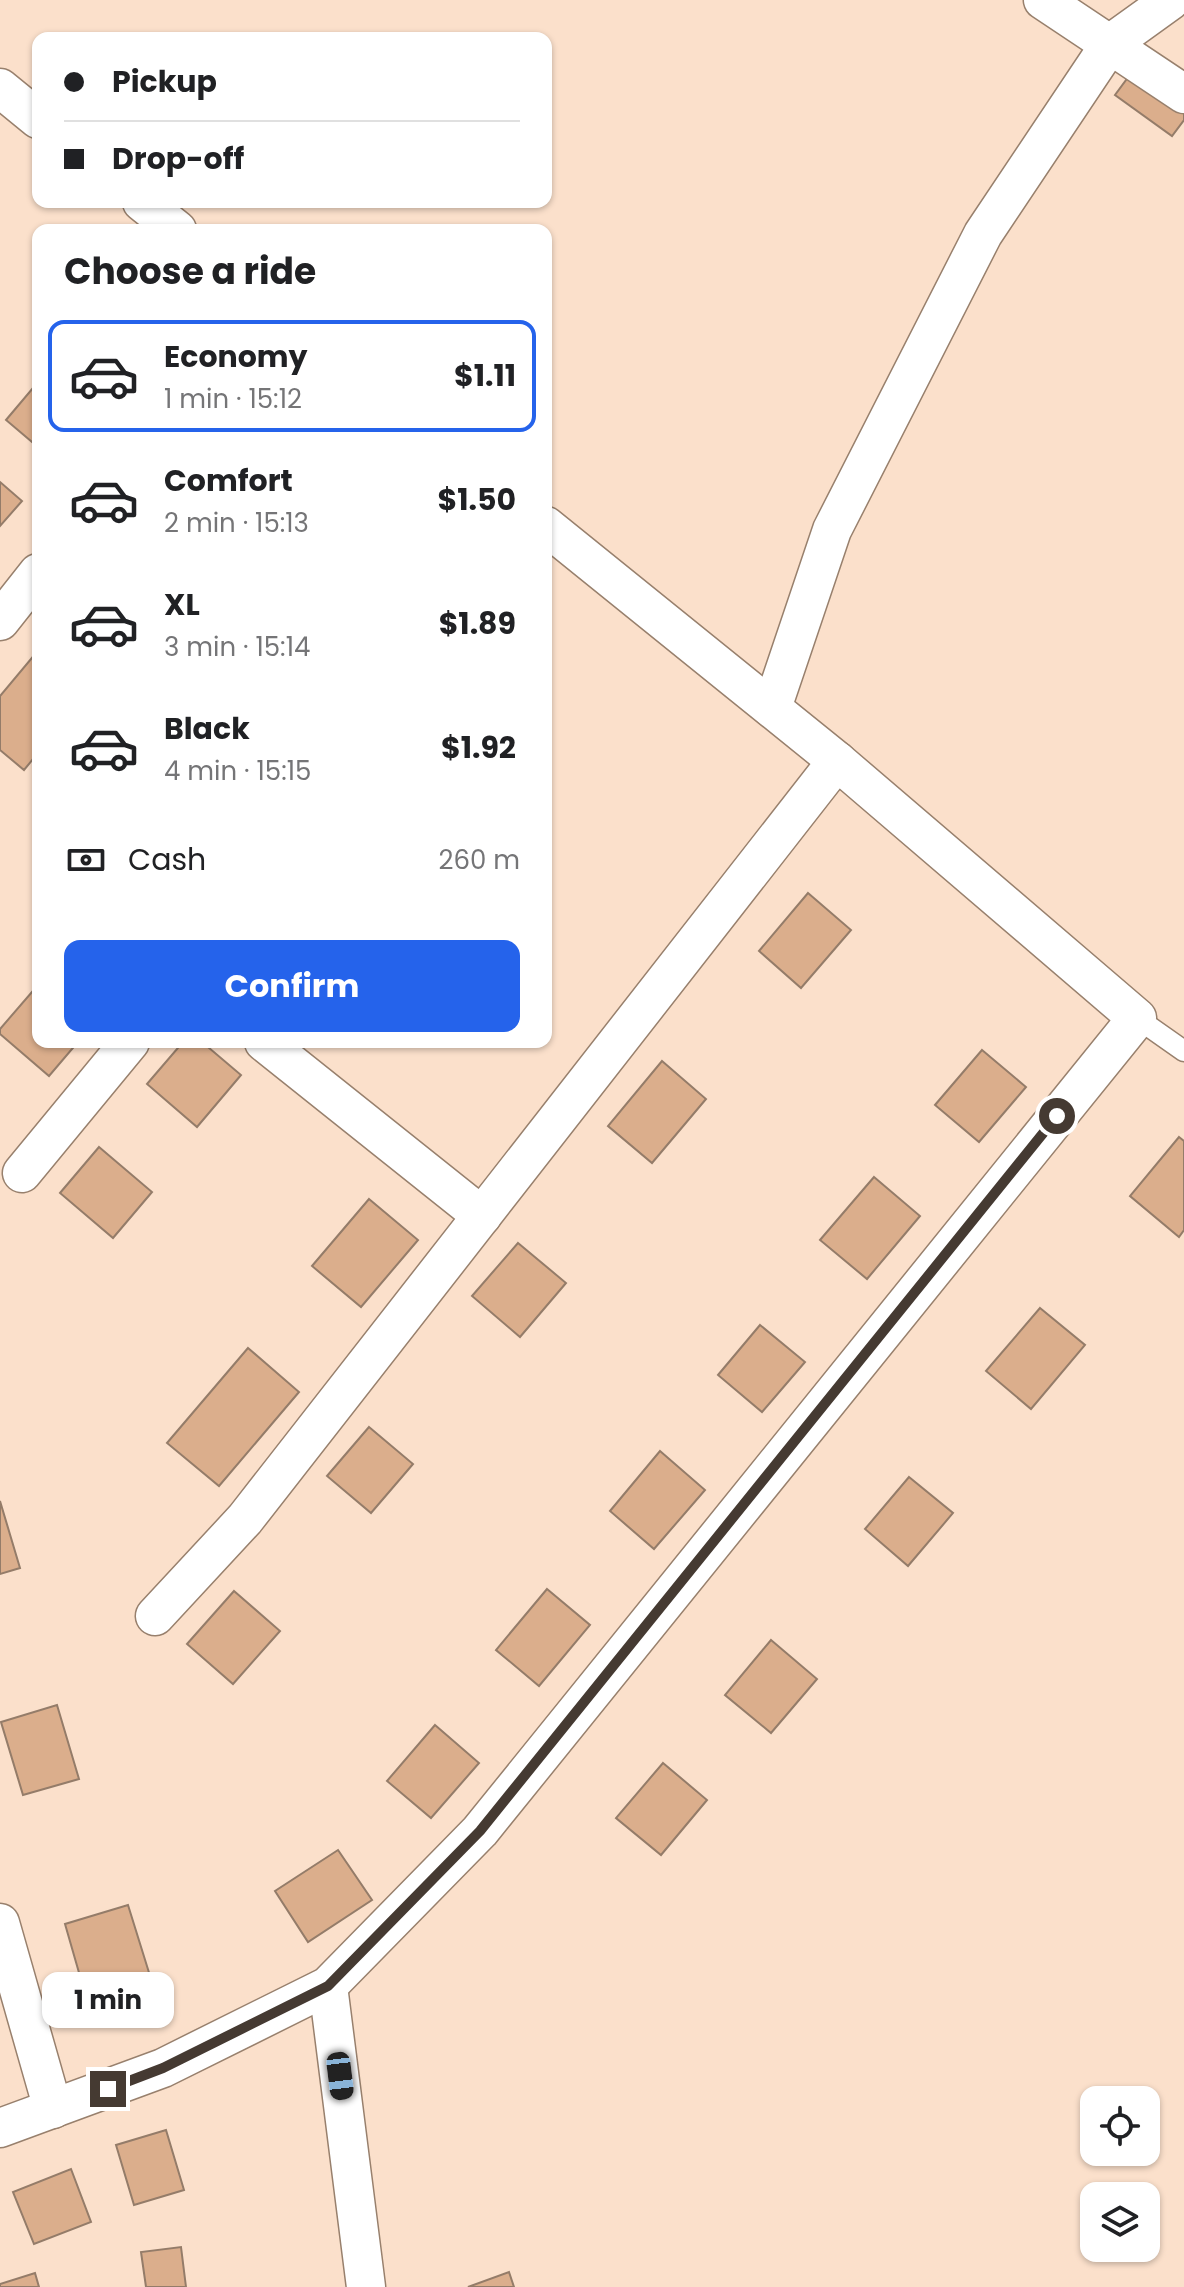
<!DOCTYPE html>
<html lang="en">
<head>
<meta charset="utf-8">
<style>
  :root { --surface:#fff; --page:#f6f6f6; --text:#202124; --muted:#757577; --line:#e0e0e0; --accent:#2563eb }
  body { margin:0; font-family:Poppins,sans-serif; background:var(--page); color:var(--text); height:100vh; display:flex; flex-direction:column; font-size:30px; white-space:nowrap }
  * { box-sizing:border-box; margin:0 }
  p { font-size:26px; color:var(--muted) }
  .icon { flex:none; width:44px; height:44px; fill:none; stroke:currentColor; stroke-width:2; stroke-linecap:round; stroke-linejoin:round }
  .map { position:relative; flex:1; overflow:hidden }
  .panel { position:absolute; left:32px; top:224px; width:520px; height:824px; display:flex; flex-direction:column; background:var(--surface); border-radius:16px; box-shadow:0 2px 6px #0004 }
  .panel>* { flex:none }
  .guide { position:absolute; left:32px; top:32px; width:520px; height:176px; border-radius:16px; box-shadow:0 2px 6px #0004; display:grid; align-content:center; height:176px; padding:0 32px; background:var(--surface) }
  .buttons { position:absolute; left:1080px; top:2086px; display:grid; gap:16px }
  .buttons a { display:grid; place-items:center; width:80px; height:80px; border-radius:16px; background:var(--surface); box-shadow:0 2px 6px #0004; font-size:40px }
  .end { position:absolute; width:36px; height:36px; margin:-18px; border:10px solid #453a32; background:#fff; box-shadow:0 0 0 4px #fff }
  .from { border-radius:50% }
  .bubble { position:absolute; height:56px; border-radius:16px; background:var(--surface); box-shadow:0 2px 6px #0004; font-size:26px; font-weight:700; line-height:56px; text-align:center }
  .car { position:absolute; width:24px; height:48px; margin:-24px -12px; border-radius:10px; box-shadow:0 0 6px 2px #0007; background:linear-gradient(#222 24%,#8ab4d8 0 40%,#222 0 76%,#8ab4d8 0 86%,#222 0) }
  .guide b { display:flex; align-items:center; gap:28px; height:76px; font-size:30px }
  .guide b+b { border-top:2px solid var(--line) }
  .guide i { width:20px; height:20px; background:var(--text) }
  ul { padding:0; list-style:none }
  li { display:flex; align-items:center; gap:24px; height:112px; margin:0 16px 12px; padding:0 16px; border:4px solid transparent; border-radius:16px }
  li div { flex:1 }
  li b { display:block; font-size:30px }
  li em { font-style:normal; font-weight:700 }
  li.selected { border-color:var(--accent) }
  li>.icon { width:72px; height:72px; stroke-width:1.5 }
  h2 { padding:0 32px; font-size:36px; line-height:96px }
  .pay { display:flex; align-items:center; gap:20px; height:88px; padding:0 32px; font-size:30px }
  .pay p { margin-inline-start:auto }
  .primary-button { display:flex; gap:16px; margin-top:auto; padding:16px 32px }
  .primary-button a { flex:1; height:92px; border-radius:16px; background:var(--accent); color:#fff; font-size:32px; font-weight:700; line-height:92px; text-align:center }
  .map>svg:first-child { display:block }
  .building { fill:#dbae8c; stroke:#947c69; stroke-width:2 }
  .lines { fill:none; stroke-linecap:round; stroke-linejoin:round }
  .service-casing { stroke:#98806d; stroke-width:23 }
  .minor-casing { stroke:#98806d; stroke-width:41 }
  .service { stroke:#fff; stroke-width:20 }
  .minor { stroke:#fff; stroke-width:38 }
  .route { stroke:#453a32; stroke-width:10 }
</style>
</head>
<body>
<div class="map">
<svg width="1184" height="2287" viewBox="0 0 1184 2287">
  <rect width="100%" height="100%" fill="#fbe0cb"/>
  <g class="building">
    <path d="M1132,72L1184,109V120L1172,136L1115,95Z"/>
    <path d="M38,382V447L6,420Z"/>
    <path d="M0,482L22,501L0,526Z"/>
    <path d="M36,653L38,753L24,770L0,750V696Z"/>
    <path d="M808,893L851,930L801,988L759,951Z"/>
    <path d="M38,985V1042H78L49,1076L0,1034V1029Z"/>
    <path d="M183,1042H202L241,1075L197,1127L147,1084Z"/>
    <path d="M982,1050L1026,1087L979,1142L935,1105Z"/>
    <path d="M662,1061L706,1099L652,1163L608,1126Z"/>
    <path d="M1179,1137L1184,1141V1230L1179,1237L1130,1196Z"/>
    <path d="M99,1147L152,1192L113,1238L60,1193Z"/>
    <path d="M874,1177L920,1216L867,1279L820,1240Z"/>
    <path d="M369,1199L418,1240L361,1307L312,1266Z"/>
    <path d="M518,1243L566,1283L520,1337L472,1296Z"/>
    <path d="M1040,1308L1085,1345L1031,1409L986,1371Z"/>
    <path d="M760,1325L805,1362L762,1412L718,1375Z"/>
    <path d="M248,1348L299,1392L219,1486L167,1443Z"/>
    <path d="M369,1427L413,1464L371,1513L327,1476Z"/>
    <path d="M660,1451L705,1490L654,1549L610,1511Z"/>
    <path d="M909,1477L953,1513L908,1566L865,1529Z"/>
    <path d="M0,1501L20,1568L0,1574Z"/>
    <path d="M547,1589L590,1625L539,1686L496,1650Z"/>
    <path d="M234,1591L280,1631L233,1684L187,1644Z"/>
    <path d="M771,1640L817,1679L771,1733L725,1695Z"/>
    <path d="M57,1705L79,1779L23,1795L1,1722Z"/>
    <path d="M435,1725L479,1763L431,1818L387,1781Z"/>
    <path d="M663,1763L707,1800L661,1855L616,1818Z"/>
    <path d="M338,1850L372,1900L308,1942L275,1891Z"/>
    <path d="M128,1905L151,1979L86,1997L65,1924Z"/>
    <path d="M166,2130L184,2190L134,2205L116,2145Z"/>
    <path d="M71,2169L91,2222L34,2244L13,2192Z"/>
    <path d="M181,2247L186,2287H146L141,2252Z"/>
    <path d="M509,2272L514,2287H468Z"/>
    <path d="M35,2273L39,2287H0V2284Z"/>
  </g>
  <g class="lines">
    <g class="service-casing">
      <path id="service" d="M1137,1018L1184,1051"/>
    </g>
    <g class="minor-casing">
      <g id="minor">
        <path d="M1043,0L1184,94"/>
        <path d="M0,88L38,119"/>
        <path d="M142,202L177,230"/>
        <path d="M0,621L38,573"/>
        <path d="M772,708L832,530L983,234L1110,44L1171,0"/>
        <path d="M264,1042L482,1216"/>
        <path d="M22,1173L130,1042"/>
        <path d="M155,1616L245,1519L837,761"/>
        <path d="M0,1923L53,2109"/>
        <path d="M328,1986L366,2287"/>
        <path d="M0,2128L163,2068L328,1986L480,1831L1137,1018L837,761L546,526"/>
      </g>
    </g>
    <use href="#service" class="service"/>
    <use href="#minor" class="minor"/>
  </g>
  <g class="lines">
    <path class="route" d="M108,2089L163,2068L328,1986L480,1831L1057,1116"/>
  </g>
</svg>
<div class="buttons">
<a><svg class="icon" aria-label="locate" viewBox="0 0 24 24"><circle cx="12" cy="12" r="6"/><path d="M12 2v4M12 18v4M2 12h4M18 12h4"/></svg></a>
<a><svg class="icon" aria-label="layers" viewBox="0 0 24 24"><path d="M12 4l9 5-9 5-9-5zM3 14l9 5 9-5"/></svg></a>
</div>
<i class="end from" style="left:1057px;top:1116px"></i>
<i class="end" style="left:108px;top:2089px"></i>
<div class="bubble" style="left:42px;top:1972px;width:132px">1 min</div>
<i class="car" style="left:340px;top:2076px;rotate:173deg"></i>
<div class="guide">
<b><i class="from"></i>Pickup</b>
<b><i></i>Drop-off</b>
</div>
<section class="panel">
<h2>Choose a ride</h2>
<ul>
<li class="selected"><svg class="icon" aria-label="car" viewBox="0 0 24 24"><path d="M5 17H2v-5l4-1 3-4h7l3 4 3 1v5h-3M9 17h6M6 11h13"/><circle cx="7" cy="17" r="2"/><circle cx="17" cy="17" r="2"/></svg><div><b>Economy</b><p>1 min · 15:12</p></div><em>$1.11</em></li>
<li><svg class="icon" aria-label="car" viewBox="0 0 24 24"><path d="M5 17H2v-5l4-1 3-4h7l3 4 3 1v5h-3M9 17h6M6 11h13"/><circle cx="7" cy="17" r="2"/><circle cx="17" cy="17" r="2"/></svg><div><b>Comfort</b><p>2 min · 15:13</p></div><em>$1.50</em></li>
<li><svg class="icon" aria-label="car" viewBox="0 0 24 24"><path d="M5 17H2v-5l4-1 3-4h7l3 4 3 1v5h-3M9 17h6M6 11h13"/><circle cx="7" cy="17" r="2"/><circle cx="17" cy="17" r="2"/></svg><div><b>XL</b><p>3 min · 15:14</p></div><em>$1.89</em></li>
<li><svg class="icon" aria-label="car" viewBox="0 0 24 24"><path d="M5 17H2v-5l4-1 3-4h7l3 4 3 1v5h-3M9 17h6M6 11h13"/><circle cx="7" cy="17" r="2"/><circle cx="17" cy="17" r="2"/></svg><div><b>Black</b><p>4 min · 15:15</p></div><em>$1.92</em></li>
</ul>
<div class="pay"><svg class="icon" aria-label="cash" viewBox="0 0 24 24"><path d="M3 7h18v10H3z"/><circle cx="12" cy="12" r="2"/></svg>Cash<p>260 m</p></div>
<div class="primary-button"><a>Confirm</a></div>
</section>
</div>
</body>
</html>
